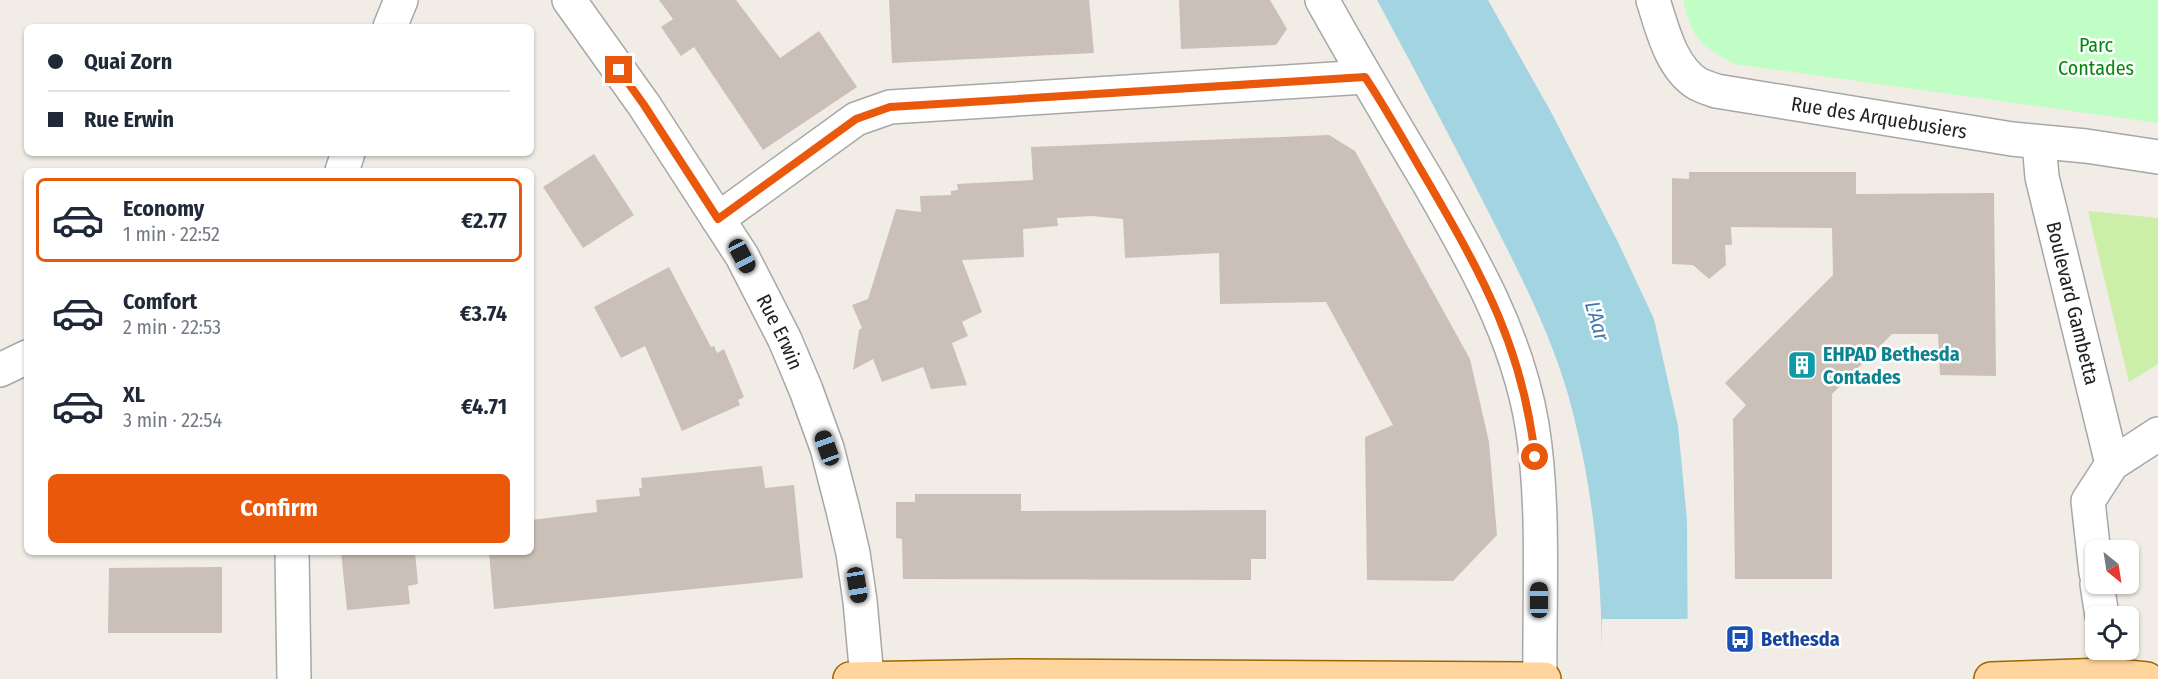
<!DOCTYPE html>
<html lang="en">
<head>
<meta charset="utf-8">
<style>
  :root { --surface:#fff; --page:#f2f2f3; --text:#1f2937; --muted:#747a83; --line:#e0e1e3; --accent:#ea580c }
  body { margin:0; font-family:"Fira Sans Condensed",sans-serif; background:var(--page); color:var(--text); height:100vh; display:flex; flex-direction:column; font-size:22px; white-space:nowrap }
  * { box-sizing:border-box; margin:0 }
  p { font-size:20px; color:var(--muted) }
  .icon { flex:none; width:33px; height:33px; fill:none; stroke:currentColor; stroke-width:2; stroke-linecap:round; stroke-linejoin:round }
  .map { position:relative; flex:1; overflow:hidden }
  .side { position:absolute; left:24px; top:168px; width:510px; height:387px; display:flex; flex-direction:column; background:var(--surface); border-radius:9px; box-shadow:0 2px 4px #0004 }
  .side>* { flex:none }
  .top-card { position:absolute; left:24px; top:24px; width:510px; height:132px; border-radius:9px; box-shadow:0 2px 4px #0004; display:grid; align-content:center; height:132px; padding:0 24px; background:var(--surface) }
  .needle { width:39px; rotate:150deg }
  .buttons { position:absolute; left:2085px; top:540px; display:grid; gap:12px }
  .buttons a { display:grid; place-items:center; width:54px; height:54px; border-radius:9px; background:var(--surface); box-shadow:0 2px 4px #0004; font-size:30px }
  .end { position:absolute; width:27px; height:27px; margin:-14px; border:8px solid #ea580c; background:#fff; box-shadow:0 0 0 3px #fff }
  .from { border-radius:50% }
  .car { position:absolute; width:18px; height:36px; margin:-18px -9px; border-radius:8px; box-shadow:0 0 4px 2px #0007; background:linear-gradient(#222 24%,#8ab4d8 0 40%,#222 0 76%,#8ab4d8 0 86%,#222 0) }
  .top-card b { display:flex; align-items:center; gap:21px; height:57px; font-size:22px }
  .top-card b+b { border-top:2px solid var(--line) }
  .top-card i { width:15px; height:15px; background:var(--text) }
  ul { padding:10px 0 0; list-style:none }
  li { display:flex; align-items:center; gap:18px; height:84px; margin:0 12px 9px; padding:0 12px; border:3px solid transparent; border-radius:9px }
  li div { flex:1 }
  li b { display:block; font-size:22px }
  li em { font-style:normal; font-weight:700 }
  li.active { border-color:var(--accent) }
  li>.icon { width:54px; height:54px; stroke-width:1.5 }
  .primary-button { display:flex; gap:12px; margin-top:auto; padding:12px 24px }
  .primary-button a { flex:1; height:69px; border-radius:9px; background:var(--accent); color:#fff; font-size:24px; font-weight:700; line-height:69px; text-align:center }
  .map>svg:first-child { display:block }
  .grass { fill:#cbefa8 }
  .park { fill:#c0fec5 }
  .water { fill:#a3d4e2 }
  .pier { fill:#f1ede6 }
  .building { fill:#cac0b8 }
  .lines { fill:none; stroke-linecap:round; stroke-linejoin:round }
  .minor-casing { stroke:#a7a7a7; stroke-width:36 }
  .major-casing { stroke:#9c6700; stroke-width:36 }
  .minor { stroke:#fff; stroke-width:33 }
  .major { stroke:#ffd49d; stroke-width:33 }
  .route { stroke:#ea580c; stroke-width:8 }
  .labels { text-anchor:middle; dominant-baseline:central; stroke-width:5; stroke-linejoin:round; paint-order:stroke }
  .park-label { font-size:20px; fill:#03890d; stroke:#fff }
  .street-label { font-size:20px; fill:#202020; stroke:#fff }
  .culture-label { font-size:20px; font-weight:bold; fill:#0d838f; stroke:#fff; text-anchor:start }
  .transit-label { font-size:20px; font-weight:bold; fill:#164399; stroke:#fff; text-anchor:start }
  .water-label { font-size:21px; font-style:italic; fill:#417ab0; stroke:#fff }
</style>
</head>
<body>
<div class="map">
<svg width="2158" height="679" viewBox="0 0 2158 679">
  <rect width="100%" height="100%" fill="#f1ede6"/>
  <path class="grass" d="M2088,211L2158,218V364L2129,382Z"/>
  <path class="park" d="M1683,0H2158V123L1734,64C1701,46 1691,38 1683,0Z"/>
  <path class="water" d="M1377,0H1488L1551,112L1618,242L1654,319L1678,426L1687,520L1688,679H1602C1603,591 1595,499 1573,413C1556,344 1523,280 1491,217C1454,144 1416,72 1377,0Z"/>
  <rect class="pier" x="1602" y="619" width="86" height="60"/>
  <g class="building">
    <path d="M659,0H736L780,58L819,31L857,87L763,150L694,47L681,56L661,27L673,19Z"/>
    <path d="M889,0H1089L1094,53L892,63Z"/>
    <path d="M1179,0H1270L1287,29L1276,45L1181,49Z"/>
    <path d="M1329,135L1355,151L1470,359L1489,442L1497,535L1453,581L1367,580L1365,437L1393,425L1326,302L1220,304L1219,253L1125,258L1123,219L1092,216L1057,218L1058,226L1023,229L1024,257L962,260L982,312L962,322L968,336L952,343L967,385L931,389L923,367L882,382L873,359L853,370L859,330L862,328L852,305L868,299L896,209L921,212L920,196L951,195V191L958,190L957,184L1033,180L1031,147Z"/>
    <path d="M594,154L634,215L583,248L543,187Z"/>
    <path d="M1689,172H1856V194L1994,193L1996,376L1940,375L1938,334H1892L1832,394V579H1735L1733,419L1746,405L1725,383L1833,275L1832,228L1731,227L1732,245H1725L1726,265L1709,279L1693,265L1672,264V178L1689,179Z"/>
    <path d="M669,267L711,347L714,346L717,353L724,349L744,397L738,400L740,405L682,431L645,346L621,358L594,307Z"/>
    <path d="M762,466L765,488L794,485L803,578L494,609L489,552H531V520L597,512L596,500L640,496L639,488H642L641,478Z"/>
    <path d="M915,494H1021V511L1266,510V559H1251V580L903,579L902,539L896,538V502H915Z"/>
    <path d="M341,552H415L418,584L408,586L410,604L347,610Z"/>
    <path d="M222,567V633H108L109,568Z"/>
  </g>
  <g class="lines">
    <g class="minor-casing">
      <g id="minor">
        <path id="s1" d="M569,0L644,105L742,256L785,340L806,390L827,448L843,510L853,553L860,601L867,678"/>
        <path d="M1322,0C1356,61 1391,120 1427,180C1472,258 1517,335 1532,425C1545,505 1539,597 1540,679"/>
        <path id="s2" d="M1653,0C1662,28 1671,68 1698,84C1704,87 1711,89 1716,91L2012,139L2086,146L2158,157"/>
        <path d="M390,27L401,0"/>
        <path id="s3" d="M2039,142L2042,177L2112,464"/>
        <path d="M342,171L348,153"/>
        <path d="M718,219L856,119L890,107L1365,77"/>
        <path d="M0,370L27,357"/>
        <path d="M292,552L294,679"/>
        <path d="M2096,573L2088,501L2112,464L2158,434"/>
        <path d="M2097,584L2102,616"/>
        <path d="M2105,650L2107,675"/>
      </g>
    </g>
    <g class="major-casing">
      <g id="major">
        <path d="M850,679L1016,676L1544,679"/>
        <path d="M1991,679L2107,675L2147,679"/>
      </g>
    </g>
    <use href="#minor" class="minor"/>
    <use href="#major" class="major"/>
  </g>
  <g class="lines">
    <path class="route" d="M619,70L644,105L718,219L856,119L890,107L1365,77C1389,113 1409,150 1431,187C1484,278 1523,350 1535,457"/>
  </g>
  <defs>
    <g id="building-square" transform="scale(1.5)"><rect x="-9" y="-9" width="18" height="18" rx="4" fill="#0f9aa8" stroke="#fff"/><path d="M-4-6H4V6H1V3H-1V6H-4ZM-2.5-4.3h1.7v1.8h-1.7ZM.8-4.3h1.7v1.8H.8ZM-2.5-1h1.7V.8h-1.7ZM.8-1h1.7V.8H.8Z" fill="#fff"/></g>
    <g id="bus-square" transform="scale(1.5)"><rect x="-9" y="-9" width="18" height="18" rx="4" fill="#1a4fb4" stroke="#fff"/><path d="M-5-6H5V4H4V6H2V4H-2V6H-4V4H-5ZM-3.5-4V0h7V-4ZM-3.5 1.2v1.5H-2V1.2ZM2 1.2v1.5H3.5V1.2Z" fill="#fff"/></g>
  </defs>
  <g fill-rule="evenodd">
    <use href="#building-square" x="1802" y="365"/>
    <use href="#bus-square" x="1740" y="639"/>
  </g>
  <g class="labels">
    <g class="park-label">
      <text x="2096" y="45">Parc<tspan x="2096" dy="23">Contades</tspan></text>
    </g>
    <g class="street-label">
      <text stroke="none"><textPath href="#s2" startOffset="282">Rue des Arquebusiers</textPath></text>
      <text stroke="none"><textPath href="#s3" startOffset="165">Boulevard Gambetta</textPath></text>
      <text stroke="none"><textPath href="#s1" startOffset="394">Rue Erwin</textPath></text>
    </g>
    <g class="culture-label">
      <text x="1823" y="354">EHPAD Bethesda<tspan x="1823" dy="23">Contades</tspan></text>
    </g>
    <g class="transit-label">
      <text x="1761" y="639">Bethesda</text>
    </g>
    <g class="water-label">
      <text transform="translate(1597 321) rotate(74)">L'Aar</text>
    </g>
  </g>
</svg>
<div class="buttons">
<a><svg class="needle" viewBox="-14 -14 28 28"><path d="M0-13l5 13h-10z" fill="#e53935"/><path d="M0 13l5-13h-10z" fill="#747a83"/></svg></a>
<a><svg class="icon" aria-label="locate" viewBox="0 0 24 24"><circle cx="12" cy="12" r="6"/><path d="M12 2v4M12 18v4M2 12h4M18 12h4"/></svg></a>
</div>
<i class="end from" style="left:1535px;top:457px"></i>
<i class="end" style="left:619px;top:70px"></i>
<i class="car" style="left:742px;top:256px;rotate:152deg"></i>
<i class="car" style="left:827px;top:448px;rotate:340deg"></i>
<i class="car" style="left:857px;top:585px;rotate:171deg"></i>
<i class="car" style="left:1539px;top:600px;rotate:0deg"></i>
<div class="top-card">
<b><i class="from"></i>Quai Zorn</b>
<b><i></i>Rue Erwin</b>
</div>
<section class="side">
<ul>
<li class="active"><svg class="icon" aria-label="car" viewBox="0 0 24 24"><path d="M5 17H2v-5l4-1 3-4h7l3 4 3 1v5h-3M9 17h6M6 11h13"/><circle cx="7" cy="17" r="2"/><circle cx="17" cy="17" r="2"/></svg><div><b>Economy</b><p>1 min · 22:52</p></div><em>€2.77</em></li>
<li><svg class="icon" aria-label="car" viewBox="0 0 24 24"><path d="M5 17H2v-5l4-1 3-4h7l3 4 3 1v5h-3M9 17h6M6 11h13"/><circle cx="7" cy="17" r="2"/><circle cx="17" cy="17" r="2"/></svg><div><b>Comfort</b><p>2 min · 22:53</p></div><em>€3.74</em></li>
<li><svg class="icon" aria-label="car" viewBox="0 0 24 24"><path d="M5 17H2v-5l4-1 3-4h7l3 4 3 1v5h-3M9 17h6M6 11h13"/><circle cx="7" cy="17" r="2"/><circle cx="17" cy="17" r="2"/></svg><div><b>XL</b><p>3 min · 22:54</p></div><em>€4.71</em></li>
</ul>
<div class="primary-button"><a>Confirm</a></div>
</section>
</div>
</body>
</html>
